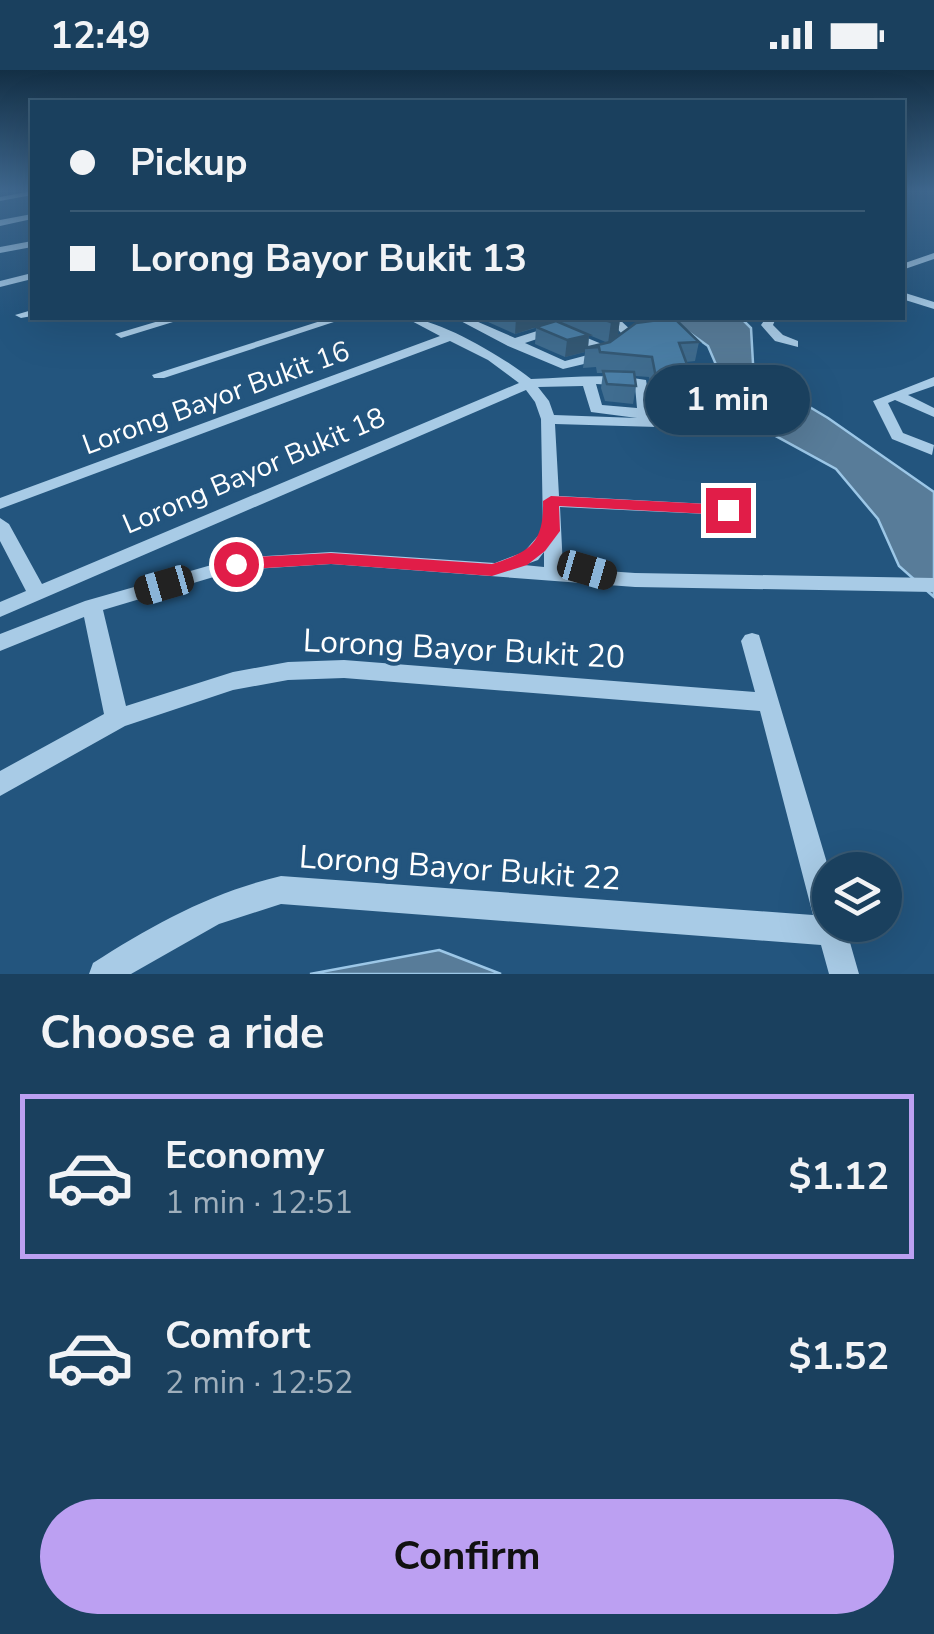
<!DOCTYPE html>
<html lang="en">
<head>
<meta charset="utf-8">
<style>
  :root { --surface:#1a405e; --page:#274b67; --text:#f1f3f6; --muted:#9fafbc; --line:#385973; --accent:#bca0f2 }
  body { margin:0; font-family:"Nunito Sans",sans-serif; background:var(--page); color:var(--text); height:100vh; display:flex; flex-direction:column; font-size:38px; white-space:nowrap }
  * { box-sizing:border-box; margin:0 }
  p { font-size:32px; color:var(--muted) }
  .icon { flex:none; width:55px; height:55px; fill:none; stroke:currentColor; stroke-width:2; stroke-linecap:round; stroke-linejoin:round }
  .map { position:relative; height:904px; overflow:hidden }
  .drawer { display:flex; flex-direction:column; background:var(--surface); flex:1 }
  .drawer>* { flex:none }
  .banner { position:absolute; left:30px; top:30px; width:875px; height:220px; border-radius:0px; box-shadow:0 10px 40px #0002,0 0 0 2px var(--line); display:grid; align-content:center; height:220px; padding:0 40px; background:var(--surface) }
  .buttons { position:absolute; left:812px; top:782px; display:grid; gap:20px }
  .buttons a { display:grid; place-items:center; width:90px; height:90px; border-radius:50%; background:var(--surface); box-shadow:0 10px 40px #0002,0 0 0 2px var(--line); font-size:50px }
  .end { position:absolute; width:45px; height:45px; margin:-22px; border:12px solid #e11d48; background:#fff; box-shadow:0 0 0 5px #fff }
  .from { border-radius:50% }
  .bubble { position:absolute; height:70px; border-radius:35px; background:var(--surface); box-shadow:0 10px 40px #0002,0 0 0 2px var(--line); font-size:32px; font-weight:700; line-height:70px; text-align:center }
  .car { position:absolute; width:30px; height:60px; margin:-30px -15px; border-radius:12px; box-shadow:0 0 8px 2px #0007; background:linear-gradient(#222 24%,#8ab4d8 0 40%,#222 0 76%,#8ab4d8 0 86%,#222 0) }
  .banner b { display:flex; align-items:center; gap:35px; height:95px; font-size:38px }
  .banner b+b { border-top:2px solid var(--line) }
  .banner i { width:25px; height:25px; background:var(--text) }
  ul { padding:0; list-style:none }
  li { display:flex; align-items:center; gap:30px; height:165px; margin:0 20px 15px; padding:0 20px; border:5px solid transparent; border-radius:0px }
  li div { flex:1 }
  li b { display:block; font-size:38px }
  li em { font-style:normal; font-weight:700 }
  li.current { border-color:var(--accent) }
  li>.icon { width:90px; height:90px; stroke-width:1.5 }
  h2 { padding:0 40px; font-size:45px; line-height:120px }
  .primary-button { display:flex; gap:20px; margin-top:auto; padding:20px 40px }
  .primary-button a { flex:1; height:115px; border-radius:60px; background:var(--accent); color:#111; font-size:40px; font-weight:700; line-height:115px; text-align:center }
  .status { display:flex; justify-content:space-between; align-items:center; height:70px; padding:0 50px; background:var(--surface); direction:ltr }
  .status svg { height:28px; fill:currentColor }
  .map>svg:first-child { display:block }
  .water { fill:#587c99; stroke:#9cc7e7; stroke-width:2.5 }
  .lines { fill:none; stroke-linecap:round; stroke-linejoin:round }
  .minor { fill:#a8cbe6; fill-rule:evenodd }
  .wall { fill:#406d90; fill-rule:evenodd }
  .shaded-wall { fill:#345975 }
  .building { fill:#4b7fa7; stroke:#345975; stroke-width:2.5 }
  .route { fill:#e11d48 }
  .labels { text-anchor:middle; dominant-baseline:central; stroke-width:8; stroke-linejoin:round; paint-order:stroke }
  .street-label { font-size:28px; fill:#fff; stroke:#23557e }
  .near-street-label { font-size:32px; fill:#fff; stroke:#23557e }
</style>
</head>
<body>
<div class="status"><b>12:49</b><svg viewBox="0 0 49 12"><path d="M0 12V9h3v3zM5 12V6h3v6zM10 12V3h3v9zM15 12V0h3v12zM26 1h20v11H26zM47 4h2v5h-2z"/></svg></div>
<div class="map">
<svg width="934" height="904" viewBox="0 0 934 904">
  <rect width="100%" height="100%" fill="#23557e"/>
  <g class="water">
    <path d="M669,248H741L751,258L753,293L761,308L828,348L934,422V527L899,496L878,449L836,399L752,353L717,297L708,276Z"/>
    <path d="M439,880L501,904H310Z"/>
  </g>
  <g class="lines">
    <g class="minor">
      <path d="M32,121V125L0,131V127Z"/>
      <path d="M32,144V149L0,156V150Z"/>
      <path d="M32,171V177L0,183V177Z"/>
      <path d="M934,183V189L902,200V194Z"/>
      <path d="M32,203V209L0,217V211Z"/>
      <path d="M902,222L934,232V239L902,229Z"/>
      <path d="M32,240V246L21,248L15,245Z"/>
      <path d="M169,248H186L121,268L115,264Z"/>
      <path d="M330,248H346L164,308H154L152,305Z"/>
      <path d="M406,248C438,248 505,288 531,309C570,308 607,303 646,310L652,348L691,350L698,354L691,358L555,354L559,426L728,435L737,440L728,445L560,437L563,498L635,503L934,508V522L635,517L331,494L237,500L103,540L126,636L233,602L288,592L344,590L755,622L741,571L745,565L752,563L759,565L830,803V855H845L859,904H829L821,875L281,834L219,854L131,904H89L93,893C152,855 212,822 281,806L813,845L760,641L344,608L288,610L233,620L125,656L0,726V701L104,644L84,547L0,581V564L85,531L236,488L331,482L495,493L524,482L543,460L541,349L535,332L526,320L0,547V532L26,521L0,471V448L9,454L42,514L519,313L488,290L450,271L0,439V428L440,266ZM596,314L635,316L637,338L602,335ZM583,316L591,342L637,348L554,345L549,331L538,317ZM544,482V497L524,495L538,490Z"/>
      <path d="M455,248H469L515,268L556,255L609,277L623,265L607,248H618L635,264L622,279L605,289L563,299L508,276ZM555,263L599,282L565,291L525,273Z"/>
      <path d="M766,248H776L773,255L783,265L798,271V277L775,271L761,255Z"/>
      <path d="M934,307V316L908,325L934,338V347L895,330L888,333L903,363L934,375L932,385L892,369L873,331Z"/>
    </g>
  </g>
  <path class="wall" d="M479,248H620L618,265L608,273L699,272L695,291L686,292L696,319L691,340L654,339L649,307L635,306L636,316L633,334L605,331L601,318L603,303H597L596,297L583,298L585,282L565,287L535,274L536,257L542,256L515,264ZM589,265L608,273L588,277Z"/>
  <g class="shaded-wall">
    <path d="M516,248H555V251L515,264Z"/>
    <path d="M616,248H620L618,265L608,273L611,252Z"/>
    <path d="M589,265L588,278H585V282L565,287L567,270Z"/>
  </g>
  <g class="building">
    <path d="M599,248H616L611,252Z"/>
    <path d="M674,248L699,272L679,273L696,319L658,318L652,287L600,282L599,277L585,278L610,272L636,253Z"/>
    <path d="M556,251L589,265L567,270L536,257Z"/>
    <path d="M603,301L634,302L636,316L607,314Z"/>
  </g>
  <linearGradient id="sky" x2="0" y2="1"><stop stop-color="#132f45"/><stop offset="0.49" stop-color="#3f688f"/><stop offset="1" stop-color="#3f688f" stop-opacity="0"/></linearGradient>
  <rect width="934" height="247" fill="url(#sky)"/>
  <path class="route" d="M551,426L728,435L736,440L728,445L559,436L560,461L545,481L527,495L492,506L331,494L236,500L228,494L236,488L331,483L492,494C531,482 544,472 543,431Z"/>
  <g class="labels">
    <g class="street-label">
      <text transform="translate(216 328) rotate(-20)">Lorong Bayor Bukit 16</text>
      <text transform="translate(254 401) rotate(-23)">Lorong Bayor Bukit 18</text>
    </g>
    <g class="near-street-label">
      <text transform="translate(464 579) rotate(3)">Lorong Bayor Bukit 20</text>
      <text transform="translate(460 798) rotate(4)">Lorong Bayor Bukit 22</text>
    </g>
  </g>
</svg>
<div class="buttons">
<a><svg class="icon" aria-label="layers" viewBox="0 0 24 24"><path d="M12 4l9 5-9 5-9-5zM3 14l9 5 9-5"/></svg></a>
</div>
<i class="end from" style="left:236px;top:494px"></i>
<i class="end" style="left:728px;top:440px"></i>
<div class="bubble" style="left:645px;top:295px;width:165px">1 min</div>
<i class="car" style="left:587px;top:500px;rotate:106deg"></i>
<i class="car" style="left:164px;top:515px;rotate:254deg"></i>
<div class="banner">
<b><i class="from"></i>Pickup</b>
<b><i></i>Lorong Bayor Bukit 13</b>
</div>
</div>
<section class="drawer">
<h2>Choose a ride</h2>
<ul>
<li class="current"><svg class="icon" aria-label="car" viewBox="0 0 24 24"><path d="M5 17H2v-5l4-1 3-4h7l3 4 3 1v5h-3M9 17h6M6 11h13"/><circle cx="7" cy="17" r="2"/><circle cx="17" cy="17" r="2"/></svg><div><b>Economy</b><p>1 min · 12:51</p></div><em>$1.12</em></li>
<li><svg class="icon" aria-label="car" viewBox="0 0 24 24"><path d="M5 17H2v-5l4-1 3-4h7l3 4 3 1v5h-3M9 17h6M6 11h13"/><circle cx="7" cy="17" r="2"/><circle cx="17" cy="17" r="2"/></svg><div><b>Comfort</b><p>2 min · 12:52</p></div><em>$1.52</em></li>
</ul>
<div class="primary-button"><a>Confirm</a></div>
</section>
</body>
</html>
